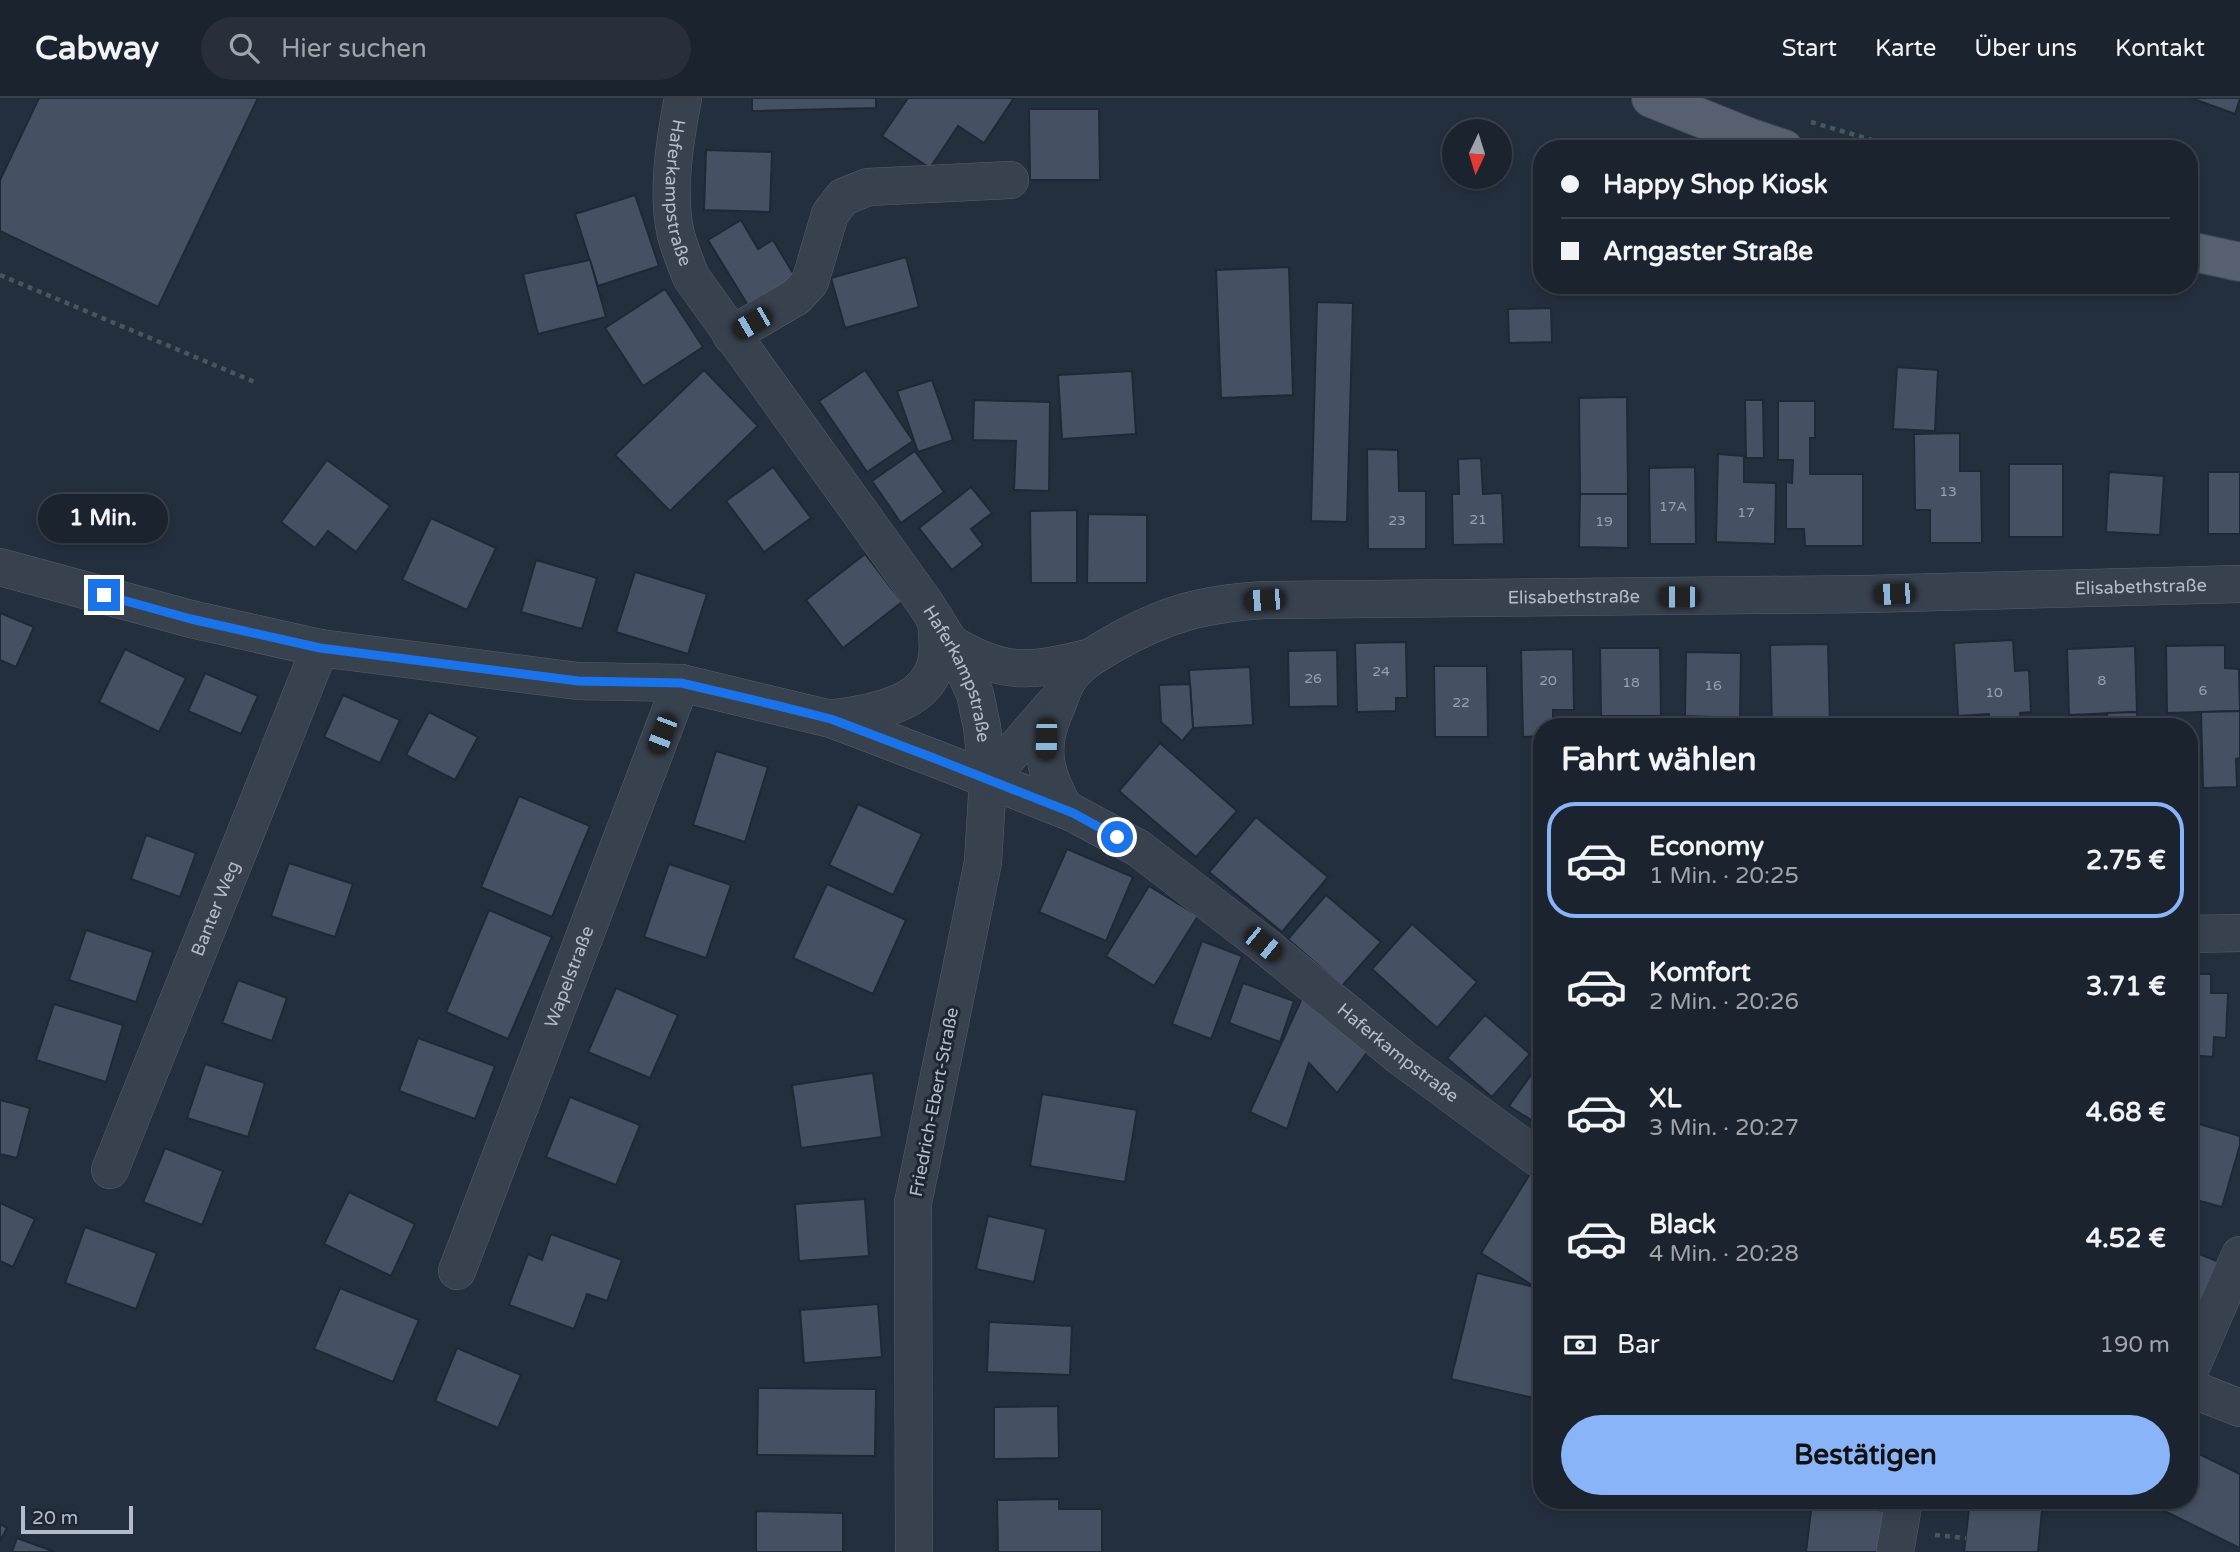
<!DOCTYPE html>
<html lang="de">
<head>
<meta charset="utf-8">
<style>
  :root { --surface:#1b232e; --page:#282f3a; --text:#f1f3f6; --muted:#a0a4aa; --line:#39404a; --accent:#8ab4f8 }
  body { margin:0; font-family:"Varela Round",sans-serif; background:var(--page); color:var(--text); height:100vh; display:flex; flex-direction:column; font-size:26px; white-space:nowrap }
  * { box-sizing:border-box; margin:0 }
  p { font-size:23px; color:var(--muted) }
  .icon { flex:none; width:38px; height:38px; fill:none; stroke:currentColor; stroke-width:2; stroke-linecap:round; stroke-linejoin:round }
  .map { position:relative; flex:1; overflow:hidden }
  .drawer { position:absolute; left:1533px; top:620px; width:665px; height:791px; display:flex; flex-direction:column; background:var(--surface); border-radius:28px; box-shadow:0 4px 10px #0003,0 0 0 2px var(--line) }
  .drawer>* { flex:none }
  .guide { position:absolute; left:1533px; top:42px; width:665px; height:154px; border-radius:28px; box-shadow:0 4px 10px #0003,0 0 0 2px var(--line); display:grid; align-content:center; height:154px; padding:0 28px; background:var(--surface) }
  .needle { width:46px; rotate:184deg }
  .tools { position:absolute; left:1442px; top:21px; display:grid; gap:14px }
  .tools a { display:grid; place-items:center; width:70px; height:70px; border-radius:50%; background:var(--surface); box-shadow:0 4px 10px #0003,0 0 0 2px var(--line); font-size:35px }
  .scale { position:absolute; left:21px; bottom:18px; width:112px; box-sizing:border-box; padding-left:7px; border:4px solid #b4bcc9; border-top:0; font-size:19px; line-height:24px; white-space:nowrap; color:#b4bcc9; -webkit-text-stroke:5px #1d2633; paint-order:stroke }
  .end { position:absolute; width:32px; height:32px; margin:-16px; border:9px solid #1a73e8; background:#fff; box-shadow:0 0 0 4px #fff }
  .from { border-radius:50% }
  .bubble { position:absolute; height:49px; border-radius:24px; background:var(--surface); box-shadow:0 4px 10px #0003,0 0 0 2px var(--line); font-size:23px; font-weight:700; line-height:49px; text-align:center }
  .car { position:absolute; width:21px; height:42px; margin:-21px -10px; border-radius:9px; box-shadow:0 0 5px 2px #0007; background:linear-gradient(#222 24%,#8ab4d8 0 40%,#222 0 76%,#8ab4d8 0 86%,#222 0) }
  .guide b { display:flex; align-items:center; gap:24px; height:66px; font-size:26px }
  .guide b+b { border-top:2px solid var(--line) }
  .guide i { width:18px; height:18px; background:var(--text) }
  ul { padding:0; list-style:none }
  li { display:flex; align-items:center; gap:21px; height:116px; margin:0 14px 10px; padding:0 14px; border:4px solid transparent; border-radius:28px }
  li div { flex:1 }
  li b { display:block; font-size:26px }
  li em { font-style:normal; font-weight:700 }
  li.on { border-color:var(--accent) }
  li>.icon { width:63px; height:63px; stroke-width:1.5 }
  h2 { padding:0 28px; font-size:32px; line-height:84px }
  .pay { display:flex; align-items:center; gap:18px; height:77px; padding:0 28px; font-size:26px }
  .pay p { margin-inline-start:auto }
  .action { display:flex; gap:14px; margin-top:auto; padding:14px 28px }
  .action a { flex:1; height:80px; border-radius:42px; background:var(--accent); color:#111; font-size:28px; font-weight:700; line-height:80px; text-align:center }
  header { display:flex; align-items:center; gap:42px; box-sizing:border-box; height:98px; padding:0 35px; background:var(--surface); border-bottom:2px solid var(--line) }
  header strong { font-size:33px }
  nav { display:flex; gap:38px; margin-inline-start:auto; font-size:24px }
  .search { width:490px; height:63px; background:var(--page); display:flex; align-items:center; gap:18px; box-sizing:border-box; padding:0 24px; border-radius:38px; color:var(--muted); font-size:26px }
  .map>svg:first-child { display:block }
  .building { fill:#455162; stroke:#1f2835; stroke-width:2 }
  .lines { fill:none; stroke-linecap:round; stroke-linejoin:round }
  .minor-casing { stroke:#565f6c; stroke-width:38 }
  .major-casing { stroke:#414a57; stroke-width:40 }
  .path { stroke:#44595c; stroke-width:4.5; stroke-dasharray:5 5; stroke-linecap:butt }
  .minor { stroke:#38414e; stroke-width:37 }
  .major { stroke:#56606e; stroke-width:38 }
  .route { stroke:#1a73e8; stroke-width:9 }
  .labels { text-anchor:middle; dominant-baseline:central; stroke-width:6; stroke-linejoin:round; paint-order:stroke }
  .number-label { font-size:14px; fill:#98a1af }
  .street-label { font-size:18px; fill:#b4bcc9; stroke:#1d2633 }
</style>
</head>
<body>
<header>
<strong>Cabway</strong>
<div class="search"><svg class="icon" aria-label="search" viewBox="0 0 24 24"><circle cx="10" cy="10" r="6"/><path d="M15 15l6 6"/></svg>Hier suchen</div>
<nav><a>Start</a><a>Karte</a><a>Über uns</a><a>Kontakt</a></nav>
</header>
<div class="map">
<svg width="2240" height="1454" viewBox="0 0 2240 1454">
  <rect width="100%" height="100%" fill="#242f3e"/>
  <g class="building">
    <path d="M39,0H258L158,209L0,133V82Z"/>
    <path d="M752,0H876V10L752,13Z"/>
    <path d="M908,0H1014L984,45L958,28L930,70L882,38Z"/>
    <path d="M2191,0H2240V1L2235,16Z"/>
    <path d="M1029,11H1099L1100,82H1030Z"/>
    <path d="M706,52L772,54L770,114L704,112Z"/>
    <path d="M635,97L659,168L598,188L575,116Z"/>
    <path d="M741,122L758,151L773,142L796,180L749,209L708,142Z"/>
    <path d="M906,159L919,209L845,230L831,180Z"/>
    <path d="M590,162L606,219L538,236L523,176Z"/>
    <path d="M1289,169L1293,297L1221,300L1216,172Z"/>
    <path d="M665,191L703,249L643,288L605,230Z"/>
    <path d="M1317,204L1353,205L1347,424L1311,423Z"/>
    <path d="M1551,210L1552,244L1509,245L1508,211Z"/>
    <path d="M1897,269L1938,272L1935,333L1893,331Z"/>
    <path d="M704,272L758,328L670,413L615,357Z"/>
    <path d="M865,272L913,343L867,374L819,303Z"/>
    <path d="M1132,273L1136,336L1062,341L1058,277Z"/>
    <path d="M932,282L953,342L918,354L897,293Z"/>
    <path d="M1627,299L1628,396H1580L1579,300Z"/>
    <path d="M974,302L1050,304L1049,393L1014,392L1016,343L973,342Z"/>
    <path d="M1745,302H1763L1764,360H1746Z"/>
    <path d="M1778,303H1815V340H1810V376H1863V448H1805L1804,431H1786V384L1792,385L1793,362H1778Z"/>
    <path d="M1960,335V373H1981L1982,445H1930V412H1915L1914,336Z"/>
    <path d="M1367,351L1398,352L1399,393H1426V451H1368Z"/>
    <path d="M915,353L944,394L901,425L872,383Z"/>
    <path d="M1718,356L1744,358V384L1776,385L1775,446L1716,444Z"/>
    <path d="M1481,360L1483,396L1502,395L1504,446L1453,447L1452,396H1459L1458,361Z"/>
    <path d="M327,362L390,408L356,454L328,433L315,450L281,424Z"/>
    <rect x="2009" y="366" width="54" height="73"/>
    <path d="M773,369L811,420L764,454L726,403Z"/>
    <path d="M1695,369L1696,446H1650L1649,370Z"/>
    <path d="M2109,374L2164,378L2160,437L2106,434Z"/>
    <rect x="2208" y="374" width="32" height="62"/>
    <path d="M971,389L992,415L971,431L983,447L952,472L919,430Z"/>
    <path d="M1580,396H1628V450L1579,449Z"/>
    <path d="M1077,412V485H1031L1030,413Z"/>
    <path d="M1088,416L1147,417V485H1087Z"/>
    <path d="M431,420L496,450L467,512L402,482Z"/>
    <path d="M865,456L902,504L843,550L806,502Z"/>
    <path d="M536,462L597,480L582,531L521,514Z"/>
    <path d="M635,474L707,496L688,556L616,534Z"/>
    <path d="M0,515L34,529L16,569L0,562Z"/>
    <path d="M2013,542L2015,573L2029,572L2031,614L2020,615L2021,628H1990L1989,616L1958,618L1954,545Z"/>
    <path d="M1406,544L1407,600H1396V613L1357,614L1355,545Z"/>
    <path d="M1828,546L1830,627L1772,628L1770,547Z"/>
    <path d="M2225,547V570L2239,571L2240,613L2167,615L2166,548Z"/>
    <path d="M2135,548L2137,614L2069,617L2067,551Z"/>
    <path d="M1600,550H1660L1661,618H1601Z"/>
    <path d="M125,551L186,580L159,634L99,604Z"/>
    <path d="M1573,551L1574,612H1553V628H1542V638L1523,639L1521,552Z"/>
    <path d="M1337,552L1338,608L1289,609L1288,553Z"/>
    <path d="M1686,554L1741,555L1740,620L1685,618Z"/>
    <path d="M1434,568H1487L1488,639H1435Z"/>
    <path d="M1250,569L1253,627L1193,630L1189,572Z"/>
    <path d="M205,575L258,598L241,636L188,613Z"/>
    <path d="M1190,586L1193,630L1182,643L1161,624L1159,587Z"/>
    <path d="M343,597L400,622L380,665L324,639Z"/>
    <path d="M2240,613V660L2236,661L2237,689L2203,690L2201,614Z"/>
    <path d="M429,614L478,639L455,682L406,657Z"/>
    <path d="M2137,614L2138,628H2108L2107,615Z"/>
    <path d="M1648,618V628H1618V619Z"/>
    <rect x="1703" y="619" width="33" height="9"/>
    <path d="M1759,620H1771L1772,628H1802H1759Z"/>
    <path d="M1160,645L1237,713L1196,759L1119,693Z"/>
    <path d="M716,653L768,669L745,744L693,727Z"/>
    <path d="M519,698L590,728L552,819L481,789Z"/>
    <path d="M858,706L922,736L893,797L829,767Z"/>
    <path d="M1256,719L1328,779L1282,834L1209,774Z"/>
    <path d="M146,737L196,755L180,799L131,781Z"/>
    <path d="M1067,751L1133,779L1106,843L1039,814Z"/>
    <path d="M2189,753L2197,754L2195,787L2189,786Z"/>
    <path d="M289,765L353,786L335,839L271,818Z"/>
    <path d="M669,766L731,787L706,860L644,839Z"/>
    <path d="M827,786L906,822L873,896L793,860Z"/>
    <path d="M1149,788L1198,818L1154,888L1106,858Z"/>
    <path d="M1326,797L1381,844L1342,888L1288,841Z"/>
    <path d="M489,812L552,839L508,941L446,914Z"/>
    <path d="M1412,826L1477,884L1437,930L1372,871Z"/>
    <path d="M86,832L153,854L136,904L69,882Z"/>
    <path d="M1202,843L1242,858L1211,941L1172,926Z"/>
    <path d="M2189,876H2211V895H2228L2226,940L2214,939L2213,959L2189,957Z"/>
    <path d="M238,882L287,900L272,943L222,925Z"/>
    <path d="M1243,885L1294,903L1280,944L1229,925Z"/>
    <path d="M616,890L678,917L650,980L588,954Z"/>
    <path d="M1303,898L1373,946L1337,995L1309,965L1287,1031L1250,1014Z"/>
    <path d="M54,906L123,927L106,984L36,962Z"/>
    <path d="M1485,917L1530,956L1492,999L1447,960Z"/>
    <path d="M418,940L495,968L475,1021L399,993Z"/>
    <path d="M1542,961V1029L1509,1008Z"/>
    <path d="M205,966L265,985L248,1039L187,1020Z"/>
    <path d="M873,975L882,1039L801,1050L792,987Z"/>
    <path d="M1042,996L1137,1012L1125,1084L1030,1068Z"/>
    <path d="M570,999L640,1027L616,1087L546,1059Z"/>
    <path d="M0,1002L30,1010L17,1060L0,1056Z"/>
    <path d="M2189,1023L2240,1038V1047L2222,1109L2189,1100Z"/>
    <path d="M165,1050L223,1073L202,1127L143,1104Z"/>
    <path d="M1530,1076L1542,1084V1171L1532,1187L1481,1155Z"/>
    <path d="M349,1094L415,1126L391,1178L324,1146Z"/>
    <path d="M865,1101L869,1158L799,1163L795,1106Z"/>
    <path d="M0,1105L35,1121L13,1169L0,1163Z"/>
    <path d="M988,1118L1046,1131L1034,1184L976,1171Z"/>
    <path d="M85,1129L157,1155L136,1211L65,1185Z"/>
    <path d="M551,1136L622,1162L607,1203L587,1196L574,1231L509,1207L528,1156L542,1162Z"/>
    <path d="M2189,1152L2222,1165L2189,1231Z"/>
    <path d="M1477,1175L1542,1191V1302L1451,1281Z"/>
    <path d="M340,1190L419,1222L393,1284L314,1251Z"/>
    <path d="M878,1206L882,1259L804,1265L800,1212Z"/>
    <path d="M989,1224L1072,1228L1070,1277L987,1274Z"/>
    <path d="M457,1250L521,1277L498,1330L435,1303Z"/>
    <path d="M758,1290L876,1291L875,1358L757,1357Z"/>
    <path d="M1058,1308L1059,1360L994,1361V1309Z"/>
    <path d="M2189,1351L2240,1376V1450L2156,1409L2160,1402H2189Z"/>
    <path d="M1059,1401V1411H1102V1454H998L997,1402Z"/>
    <path d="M1970,1402H2043L2038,1454H1964Z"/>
    <path d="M1812,1404L1886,1413L1880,1454H1806Z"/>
    <path d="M756,1413L843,1415V1454H756Z"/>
    <path d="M0,1426L7,1430L0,1443Z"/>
    <path d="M17,1440L55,1454H12Z"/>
  </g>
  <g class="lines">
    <g class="minor-casing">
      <g id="minor">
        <path id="s1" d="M683,0C675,42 666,95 676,137C680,152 686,166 691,179L925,505L957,556L975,596L982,629L988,682L983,764L913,1105L914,1454"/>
        <path d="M731,237L796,199L810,184L830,116L843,99L868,89L1010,82"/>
        <path id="s2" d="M0,469L191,521L320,550L578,583L681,585L831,621L931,659L1073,715L1138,750L1263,846L1402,960L1542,1063"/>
        <path d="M950,545C1004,578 1028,574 1088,560"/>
        <path d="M831,621C870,614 929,609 937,560C939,548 937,534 936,522"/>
        <path d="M988,682L1054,606"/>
        <path id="s3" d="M1065,712C1057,696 1048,680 1046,662C1043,642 1050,623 1058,605C1061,597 1064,587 1069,580C1079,565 1096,556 1111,547C1165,516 1202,506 1264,502L1867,496L2240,486"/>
        <path d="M2189,836L2240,835"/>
        <path id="s4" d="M110,1072L320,550"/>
        <path id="s5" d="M457,1173L681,585"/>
        <path d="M2189,1274L2240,1157"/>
        <path d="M2189,1290L2240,1310"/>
        <path d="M1895,1454L1904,1402"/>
      </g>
    </g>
    <g class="major-casing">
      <g id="major">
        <path d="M1651,0L1748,39L1784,51"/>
        <path d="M2189,153L2240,164"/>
      </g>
    </g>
    <g class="path">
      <path d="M1811,24L1903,51"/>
      <path d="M0,177L257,285"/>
      <path d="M1935,1437L1966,1440"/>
    </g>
    <use href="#minor" class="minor"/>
    <use href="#major" class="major"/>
  </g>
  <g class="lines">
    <path class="route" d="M104,497L191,521L320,550L578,583L681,585L779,608L831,621L931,659L1073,715L1117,739"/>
  </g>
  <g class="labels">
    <g class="number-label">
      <text x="1948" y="393">13</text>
      <text x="1673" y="408">17A</text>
      <text x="1746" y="414">17</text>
      <text x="1478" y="421">21</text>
      <text x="1397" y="422">23</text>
      <text x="1604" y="423">19</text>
      <text x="1381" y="573">24</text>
      <text x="1313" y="580">26</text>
      <text x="1548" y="582">20</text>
      <text x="2102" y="582">8</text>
      <text x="1631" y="584">18</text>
      <text x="1713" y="587">16</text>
      <text x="2203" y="592">6</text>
      <text x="1994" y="594">10</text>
      <text x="1461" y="604">22</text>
    </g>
    <g class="street-label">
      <text stroke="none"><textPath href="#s1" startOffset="96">Haferkampstraße</textPath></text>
      <text stroke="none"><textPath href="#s3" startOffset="1232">Elisabethstraße</textPath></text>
      <text stroke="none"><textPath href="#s3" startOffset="665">Elisabethstraße</textPath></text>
      <text stroke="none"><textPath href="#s1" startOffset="663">Haferkampstraße</textPath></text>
      <text stroke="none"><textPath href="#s4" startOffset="282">Banter Weg</textPath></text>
      <text stroke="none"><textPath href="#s5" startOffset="315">Wapelstraße</textPath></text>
      <text stroke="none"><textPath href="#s2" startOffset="1512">Haferkampstraße</textPath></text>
      <text transform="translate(934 1004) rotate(-79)">Friedrich-Ebert-Straße</text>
    </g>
  </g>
</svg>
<div class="tools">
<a><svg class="needle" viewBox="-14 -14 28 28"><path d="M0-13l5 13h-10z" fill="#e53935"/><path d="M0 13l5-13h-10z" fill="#a0a4aa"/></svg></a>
</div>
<div class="scale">20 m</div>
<i class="end from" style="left:1117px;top:739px"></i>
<i class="end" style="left:104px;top:497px"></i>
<div class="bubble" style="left:38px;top:396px;width:130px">1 Min.</div>
<i class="car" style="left:752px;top:225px;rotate:240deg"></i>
<i class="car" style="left:1894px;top:496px;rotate:268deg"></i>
<i class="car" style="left:1679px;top:499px;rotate:270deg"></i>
<i class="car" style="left:1264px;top:502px;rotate:266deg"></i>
<i class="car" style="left:662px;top:636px;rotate:201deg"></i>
<i class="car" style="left:1046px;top:641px;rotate:181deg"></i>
<i class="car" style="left:1263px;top:846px;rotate:129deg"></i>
<div class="guide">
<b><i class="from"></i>Happy Shop Kiosk</b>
<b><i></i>Arngaster Straße</b>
</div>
<section class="drawer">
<h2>Fahrt wählen</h2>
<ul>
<li class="on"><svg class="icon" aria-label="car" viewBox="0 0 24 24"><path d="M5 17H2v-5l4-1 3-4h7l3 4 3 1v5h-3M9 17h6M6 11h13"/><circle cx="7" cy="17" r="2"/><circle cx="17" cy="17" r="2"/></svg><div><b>Economy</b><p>1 Min. · 20:25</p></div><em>2.75 €</em></li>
<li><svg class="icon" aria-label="car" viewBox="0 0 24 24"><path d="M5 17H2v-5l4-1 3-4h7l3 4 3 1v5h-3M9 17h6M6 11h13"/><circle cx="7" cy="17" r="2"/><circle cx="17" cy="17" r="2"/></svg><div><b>Komfort</b><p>2 Min. · 20:26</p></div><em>3.71 €</em></li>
<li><svg class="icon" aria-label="car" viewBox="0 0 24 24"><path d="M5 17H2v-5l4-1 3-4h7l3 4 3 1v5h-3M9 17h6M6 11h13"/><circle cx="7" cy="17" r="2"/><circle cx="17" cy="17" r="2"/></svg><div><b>XL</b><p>3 Min. · 20:27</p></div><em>4.68 €</em></li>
<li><svg class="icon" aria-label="car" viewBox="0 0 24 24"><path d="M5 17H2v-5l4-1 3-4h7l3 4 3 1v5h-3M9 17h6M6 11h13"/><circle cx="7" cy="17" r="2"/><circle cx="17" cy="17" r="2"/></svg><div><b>Black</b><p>4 Min. · 20:28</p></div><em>4.52 €</em></li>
</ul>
<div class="pay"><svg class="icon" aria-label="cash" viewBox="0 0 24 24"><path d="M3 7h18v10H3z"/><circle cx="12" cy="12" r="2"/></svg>Bar<p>190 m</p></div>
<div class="action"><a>Bestätigen</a></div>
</section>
</div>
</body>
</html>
